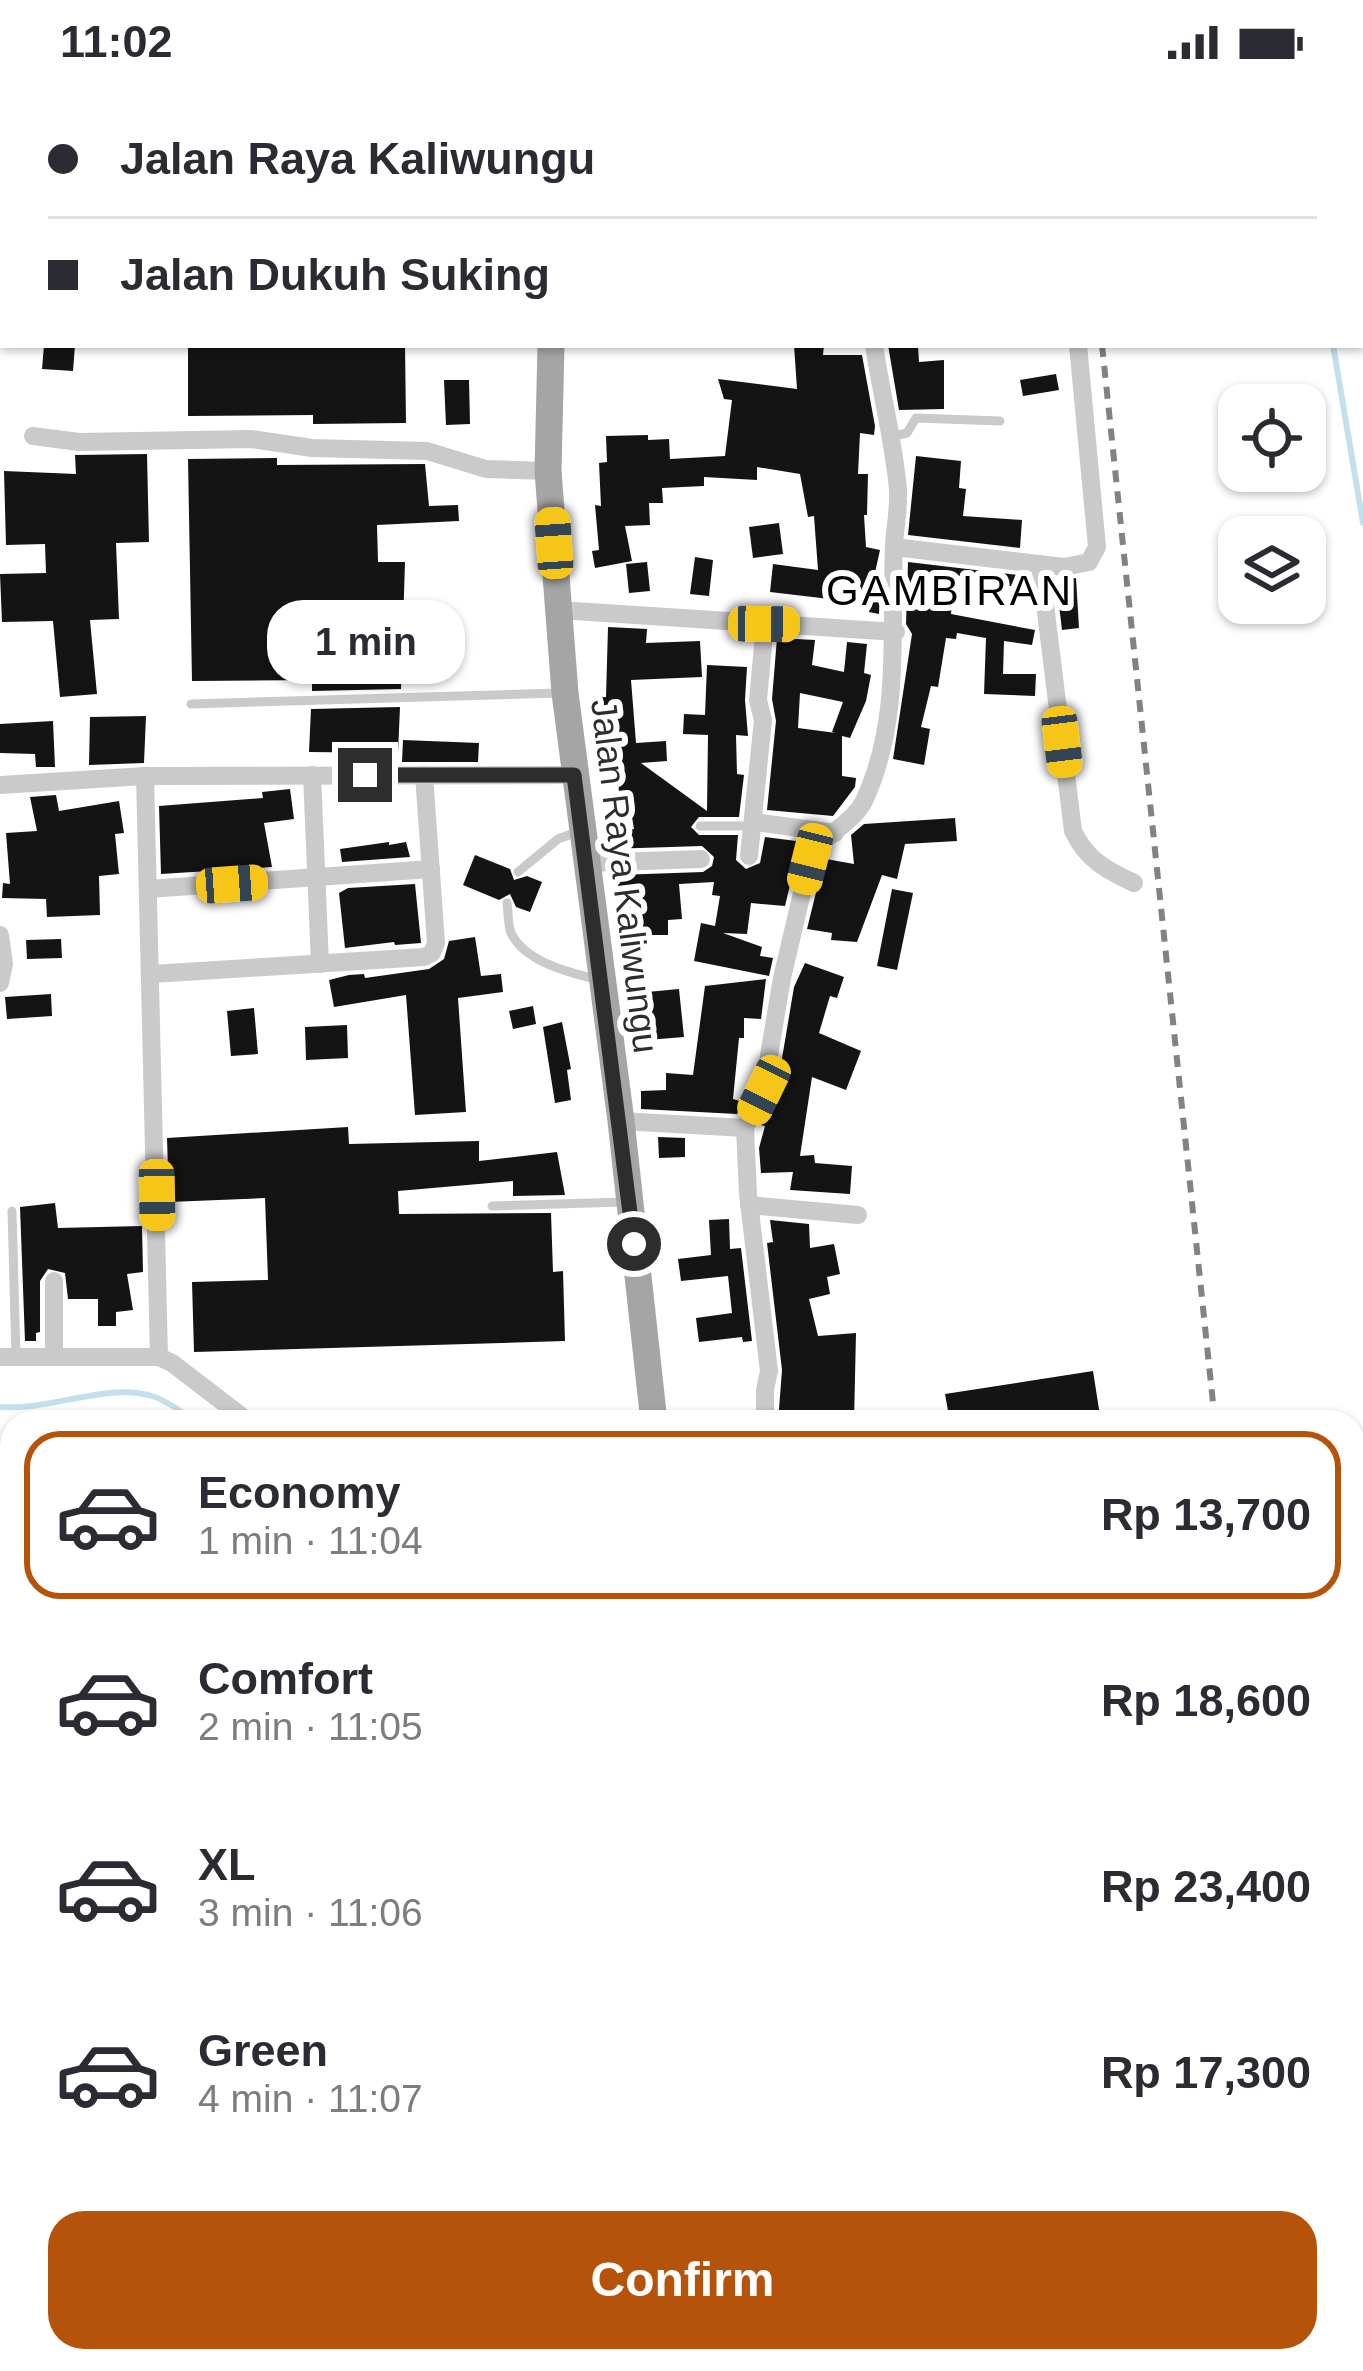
<!DOCTYPE html>
<html lang="en">
<head>
<meta charset="utf-8">
<style>
  :root { --surface:#fff; --page:#f7f7f7; --text:#2b2b33; --muted:#7c7c81; --line:#e1e1e2; --accent:#b45309 }
  body { margin:0; font-family:Helvetica,sans-serif; background:var(--page); color:var(--text); height:100vh; display:flex; flex-direction:column; font-size:45px; white-space:nowrap }
  * { box-sizing:border-box; margin:0 }
  p { font-size:39px; color:var(--muted) }
  .icon { flex:none; width:66px; height:66px; fill:none; stroke:currentColor; stroke-width:2; stroke-linecap:round; stroke-linejoin:round }
  .map { position:relative; flex:1; overflow:hidden }
  .panel { position:absolute; left:0px; top:1326px; width:1365px; height:963px; display:flex; flex-direction:column; background:var(--surface); border-radius:36px 36px 0 0; box-shadow:0 3px 9px #0004 }
  .panel>* { flex:none }
  .top-card { position:absolute; left:0px; top:0px; width:1365px; height:264px; box-shadow:0 3px 9px #0004; display:grid; align-content:center; height:264px; padding:0 48px; background:var(--surface) }
  .fabs { position:absolute; left:1218px; top:300px; display:grid; gap:24px }
  .fabs a { display:grid; place-items:center; width:108px; height:108px; border-radius:24px; background:var(--surface); box-shadow:0 3px 9px #0004; font-size:60px }
  .end { position:absolute; width:54px; height:54px; margin:-27px; border:15px solid #2d2d2d; background:#fff; box-shadow:0 0 0 6px #fff }
  .from { border-radius:50% }
  .bubble { position:absolute; height:84px; border-radius:36px; background:var(--surface); box-shadow:0 3px 9px #0004; font-size:39px; font-weight:800; line-height:84px; text-align:center }
  .car { position:absolute; width:36px; height:72px; margin:-36px -18px; border-radius:15px; box-shadow:0 0 9px 3px #0007; background:linear-gradient(#f5c518 24%,#345 0 40%,#f5c518 0 76%,#345 0 86%,#f5c518 0) }
  .top-card b { display:flex; align-items:center; gap:42px; height:114px; font-size:45px }
  .top-card b+b { border-top:3px solid var(--line) }
  .top-card i { width:30px; height:30px; background:var(--text) }
  ul { padding:21px 0 0; list-style:none }
  li { display:flex; align-items:center; gap:36px; height:168px; margin:0 24px 18px; padding:0 24px; border:6px solid transparent; border-radius:36px }
  li div { flex:1 }
  li b { display:block; font-size:45px }
  li em { font-style:normal; font-weight:800 }
  li.current { border-color:var(--accent) }
  li>.icon { width:108px; height:108px; stroke-width:1.5 }
  .cta { display:flex; gap:24px; margin-top:auto; padding:24px 48px }
  .cta a { flex:1; height:138px; border-radius:36px; background:var(--accent); color:#fff; font-size:48px; font-weight:800; line-height:138px; text-align:center }
  .status { display:flex; justify-content:space-between; align-items:center; height:84px; padding:0 60px; background:var(--surface); direction:ltr }
  .status svg { height:33px; fill:currentColor }
  .map>svg:first-child { display:block }
  .lines { fill:none; stroke-linecap:round; stroke-linejoin:round }
  .stream { stroke:#c4e0ed; stroke-width:6 }
  .building { fill:#141414; fill-rule:evenodd }
  .lane { stroke:#cacaca; stroke-width:9 }
  .street { stroke:#cacaca; stroke-width:18 }
  .primary { stroke:#a5a5a5; stroke-width:27 }
  .highway { stroke:#949494; stroke-width:33 }
  .rail { stroke:#828282; stroke-width:6; stroke-dasharray:12 9; stroke-linecap:butt }
  .route { stroke:#2d2d2d; stroke-width:15 }
  .labels { text-anchor:middle; dominant-baseline:central; stroke-width:12; stroke-linejoin:round; paint-order:stroke }
  .street-label { font-size:36px; fill:#2d2d2d; stroke:#fff }
  .quarter-label { font-size:42px; letter-spacing:3px; fill:#000; stroke:#fff }
</style>
</head>
<body>
<div class="status"><b>11:02</b><svg viewBox="0 0 49 12"><path d="M0 12V9h3v3zM5 12V6h3v6zM10 12V3h3v9zM15 12V0h3v12zM26 1h20v11H26zM47 4h2v5h-2z"/></svg></div>
<div class="map">
<svg width="1363" height="2287" viewBox="0 0 1363 2287">
  <rect width="100%" height="100%" fill="#fff"/>
  <g class="lines">
    <g class="stream">
      <path d="M1332,3V0"/>
      <path d="M1333,261L1363,439"/>
      <path d="M0,1323C52,1327 109,1297 155,1313C169,1318 183,1329 196,1338"/>
      <path d="M0,1753L1,1745L12,1739"/>
      <path d="M1353,1777L1363,1780"/>
    </g>
  </g>
  <g class="building">
    <path d="M44,261H75L73,287L42,285Z"/>
    <path d="M188,261H405L406,339L313,340V331L188,332Z"/>
    <path d="M794,261H824L823,271H862L875,342L874,351L860,349L858,390H868L867,431H864L866,463L880,466L872,502L880,503L879,530L869,528L871,519L838,512V516L770,508L773,480L818,486L814,432L808,433L800,390L757,383V396L704,393V402L662,404L663,419H649L650,441L625,442L632,477L595,484L592,467L599,466L595,421L601,422L599,379L607,378L606,352L648,351V356L669,355L670,375L725,372L732,316L724,315L718,295L797,305Z"/>
    <path d="M888,261H918L919,278L944,276V325L899,326Z"/>
    <path d="M1056,290L1059,306L1023,312L1020,296Z"/>
    <path d="M444,296H469L470,340L446,341Z"/>
    <path d="M147,370L149,458L116,459L119,535L90,536L97,610L60,613L53,537L2,538L0,490L46,489L45,460L6,461L4,387L76,390L75,371Z"/>
    <path d="M916,372L961,377L959,404L966,405L963,432L1022,436L1020,464L908,451Z"/>
    <path d="M277,374V381L425,380L429,422L458,421L459,437L377,441L378,478H405L401,605L312,607V596L192,597L188,375Z"/>
    <path d="M779,439L783,470L753,474L749,443Z"/>
    <path d="M695,473L713,476L709,512L690,510Z"/>
    <path d="M647,478L650,507L629,509L626,480Z"/>
    <path d="M908,478L1018,491L1015,503L954,491L951,530L1035,546L1032,561L1004,557L1003,590H1036L1035,612L984,610L986,554L957,549L956,555L946,554L938,603L931,602L921,643L930,645L924,681L893,675L912,550L906,540Z"/>
    <path d="M1076,494L1079,544L1062,546L1056,496Z"/>
    <path d="M608,543L647,545L646,559L700,557L702,593L631,596L636,659L666,657L667,677L641,679L707,727L708,651L683,650L684,630L705,631L707,581L747,583L745,616L748,652L736,651L737,690L744,691L739,733H699L691,743L699,751H738L736,776L746,785L760,779L765,753L804,758L797,772L785,822L751,819L747,850L723,849L762,863L760,872L773,874L769,892L694,877L701,839L715,842L720,812L712,811L714,798L679,800L682,835L668,836V851H636V834L629,836L624,814H619L617,791L703,788L712,782L714,773L702,762L608,765L607,747L634,745L628,709L619,710L616,651L597,652L594,614L606,613Z"/>
    <path d="M777,554L815,556L812,581L844,588L847,558L867,560L864,589L871,591L866,617L850,654L842,652V692L856,694L855,703L833,732L767,726L776,637L772,615ZM800,609L843,618L832,648L836,649L798,644Z"/>
    <path d="M400,623L398,669L309,668L311,625Z"/>
    <path d="M146,632L144,679L89,681L90,633Z"/>
    <path d="M53,637L55,683H36L35,670L0,669V640Z"/>
    <path d="M403,656L479,659L478,678H402Z"/>
    <path d="M290,705L294,735L264,739L272,783L161,790L159,722L263,714L262,708Z"/>
    <path d="M56,711L59,727L119,717L124,749L115,750L119,790L99,792L100,831L47,833L46,815L2,814L3,799L10,800L6,749L37,747L30,713Z"/>
    <path d="M955,734L957,757L905,760L897,795L882,791L857,858L831,856L832,849L807,845L823,780L826,775L854,780L851,751L864,740Z"/>
    <path d="M389,758V761L406,758L410,773L342,778L340,765Z"/>
    <path d="M475,771L510,785L514,796L527,792L542,798L530,828L516,823L510,810L499,816L463,801Z"/>
    <path d="M415,800L421,859L395,861L394,858L345,864L339,809L348,804Z"/>
    <path d="M892,805L913,809L897,886L877,882Z"/>
    <path d="M475,853L481,892L501,890L503,908L458,914L466,1028L415,1031L406,911L334,923L329,896L349,891L364,890L365,894L429,885L444,875L449,857Z"/>
    <path d="M61,855L62,874L27,875L26,856Z"/>
    <path d="M805,879L844,893L837,914L830,912L819,949L861,967L846,1006L812,993L800,1072L814,1071L815,1079L852,1082L850,1110L790,1106L793,1088L761,1089L759,1064L765,1042L761,1041L776,1010L794,903Z"/>
    <path d="M766,895L761,935L744,934V954H739L733,1015L743,1018L737,1030L641,1025V1007L666,1006V989L693,991L705,902Z"/>
    <path d="M679,905L684,953L635,957L633,931L649,930L647,908Z"/>
    <path d="M51,910L52,932L7,935L5,913Z"/>
    <path d="M533,922L536,940L513,945L509,927Z"/>
    <path d="M254,924L258,970L231,972L227,927Z"/>
    <path d="M562,938L571,985L567,986L571,1016L555,1019L543,943Z"/>
    <path d="M347,941L348,974L306,976L305,943Z"/>
    <path d="M348,1043L349,1060L479,1057V1077L557,1068L565,1111L513,1112V1097L398,1107L399,1130L551,1129L553,1188L563,1187L565,1257L194,1268L192,1198L268,1196L265,1114L169,1118L167,1054Z"/>
    <path d="M658,1053L685,1054V1073L659,1074Z"/>
    <path d="M55,1119L58,1144L142,1142L143,1188L127,1190L133,1226L116,1228V1242H98V1215H68L65,1189L48,1185L40,1197V1248L36,1249V1257H25L20,1123Z"/>
    <path d="M729,1135L730,1165L741,1164L752,1257L743,1258L742,1253L699,1258L696,1234L732,1229L728,1192L681,1197L678,1175L711,1171L709,1136Z"/>
    <path d="M770,1136L809,1140L810,1164L834,1160L840,1190L827,1193L830,1210L809,1215L818,1252L856,1249L854,1338H778L782,1286L767,1159L773,1158Z"/>
    <path d="M1093,1287L1101,1338H950L945,1310Z"/>
  </g>
  <g class="lines">
    <g class="lane">
      <path d="M148,3L149,0"/>
      <path d="M294,3V0"/>
      <path d="M432,3V0"/>
      <path d="M889,353L907,349L916,334L1000,337"/>
      <path d="M191,620L559,609"/>
      <path d="M700,742H751"/>
      <path d="M518,788L558,755L577,748"/>
      <path d="M507,819C508,827 508,841 511,849C525,878 568,888 595,895"/>
      <path d="M492,1122L624,1118"/>
      <path d="M12,1127L16,1273"/>
    </g>
    <g class="street">
      <path d="M1052,0L1053,3"/>
      <path d="M841,3L842,0"/>
      <path d="M1347,3L1348,0"/>
      <path d="M33,352L79,358L251,355L312,364L427,367L486,385L548,387"/>
      <path d="M894,463L1064,483L1089,478L1097,463L1078,261"/>
      <path d="M1040,480L1073,747C1086,775 1106,786 1134,799"/>
      <path d="M559,526L896,548"/>
      <path d="M312,691L320,880"/>
      <path d="M145,692L159,1273"/>
      <path d="M0,701L145,692L575,691"/>
      <path d="M755,738L835,749"/>
      <path d="M749,772L763,636L758,616L765,540"/>
      <path d="M586,779L701,775"/>
      <path d="M148,805L431,785"/>
      <path d="M0,851L4,880L0,899"/>
      <path d="M152,890L424,873L432,869L436,859L424,691"/>
      <path d="M621,1037L745,1044"/>
      <path d="M749,1121L858,1131"/>
      <path d="M54,1272V1197"/>
      <path d="M0,1273H159L172,1279L249,1338"/>
      <path d="M765,1338V1306L769,1287L748,1110L745,1044L763,1007L782,894L810,775C822,750 853,741 865,715C902,633 890,547 894,461C895,443 899,425 898,406C894,358 881,309 874,261"/>
    </g>
    <g class="primary">
      <path d="M554,3V0"/>
      <path d="M551,261L548,387L565,609L621,1037L654,1338"/>
      <path d="M486,2287L487,2277"/>
      <path d="M561,2287L563,2277"/>
    </g>
    <g class="highway">
      <path d="M1353,1654L1363,1656"/>
      <path d="M1353,1685L1363,1687"/>
      <path d="M507,2287L509,2277"/>
      <path d="M537,2287L539,2277"/>
    </g>
    <g class="rail">
      <path d="M1075,0L1076,3"/>
      <path d="M1102,261L1215,1338"/>
      <path d="M1319,2277L1320,2287"/>
    </g>
  </g>
  <g class="lines">
    <path class="route" d="M365,691H574L634,1160"/>
  </g>
  <g class="labels">
    <g class="street-label">
      <text transform="translate(625 792) rotate(83)">Jalan Raya Kaliwungu</text>
    </g>
    <g class="quarter-label">
      <text x="950" y="506">GAMBIRAN</text>
    </g>
  </g>
</svg>
<div class="fabs">
<a><svg class="icon" aria-label="locate" viewBox="0 0 24 24"><circle cx="12" cy="12" r="6"/><path d="M12 2v4M12 18v4M2 12h4M18 12h4"/></svg></a>
<a><svg class="icon" aria-label="layers" viewBox="0 0 24 24"><path d="M12 4l9 5-9 5-9-5zM3 14l9 5 9-5"/></svg></a>
</div>
<i class="end from" style="left:634px;top:1160px"></i>
<i class="end" style="left:365px;top:691px"></i>
<div class="bubble" style="left:267px;top:516px;width:198px">1 min</div>
<i class="car" style="left:554px;top:459px;rotate:356deg"></i>
<i class="car" style="left:764px;top:540px;rotate:91deg"></i>
<i class="car" style="left:1062px;top:658px;rotate:173deg"></i>
<i class="car" style="left:810px;top:775px;rotate:194deg"></i>
<i class="car" style="left:232px;top:800px;rotate:86deg"></i>
<i class="car" style="left:764px;top:1006px;rotate:206deg"></i>
<i class="car" style="left:157px;top:1111px;rotate:179deg"></i>
<div class="top-card">
<b><i class="from"></i>Jalan Raya Kaliwungu</b>
<b><i></i>Jalan Dukuh Suking</b>
</div>
<section class="panel">
<ul>
<li class="current"><svg class="icon" aria-label="car" viewBox="0 0 24 24"><path d="M5 17H2v-5l4-1 3-4h7l3 4 3 1v5h-3M9 17h6M6 11h13"/><circle cx="7" cy="17" r="2"/><circle cx="17" cy="17" r="2"/></svg><div><b>Economy</b><p>1 min · 11:04</p></div><em>Rp 13,700</em></li>
<li><svg class="icon" aria-label="car" viewBox="0 0 24 24"><path d="M5 17H2v-5l4-1 3-4h7l3 4 3 1v5h-3M9 17h6M6 11h13"/><circle cx="7" cy="17" r="2"/><circle cx="17" cy="17" r="2"/></svg><div><b>Comfort</b><p>2 min · 11:05</p></div><em>Rp 18,600</em></li>
<li><svg class="icon" aria-label="car" viewBox="0 0 24 24"><path d="M5 17H2v-5l4-1 3-4h7l3 4 3 1v5h-3M9 17h6M6 11h13"/><circle cx="7" cy="17" r="2"/><circle cx="17" cy="17" r="2"/></svg><div><b>XL</b><p>3 min · 11:06</p></div><em>Rp 23,400</em></li>
<li><svg class="icon" aria-label="car" viewBox="0 0 24 24"><path d="M5 17H2v-5l4-1 3-4h7l3 4 3 1v5h-3M9 17h6M6 11h13"/><circle cx="7" cy="17" r="2"/><circle cx="17" cy="17" r="2"/></svg><div><b>Green</b><p>4 min · 11:07</p></div><em>Rp 17,300</em></li>
</ul>
<div class="cta"><a>Confirm</a></div>
</section>
</div>
</body>
</html>
